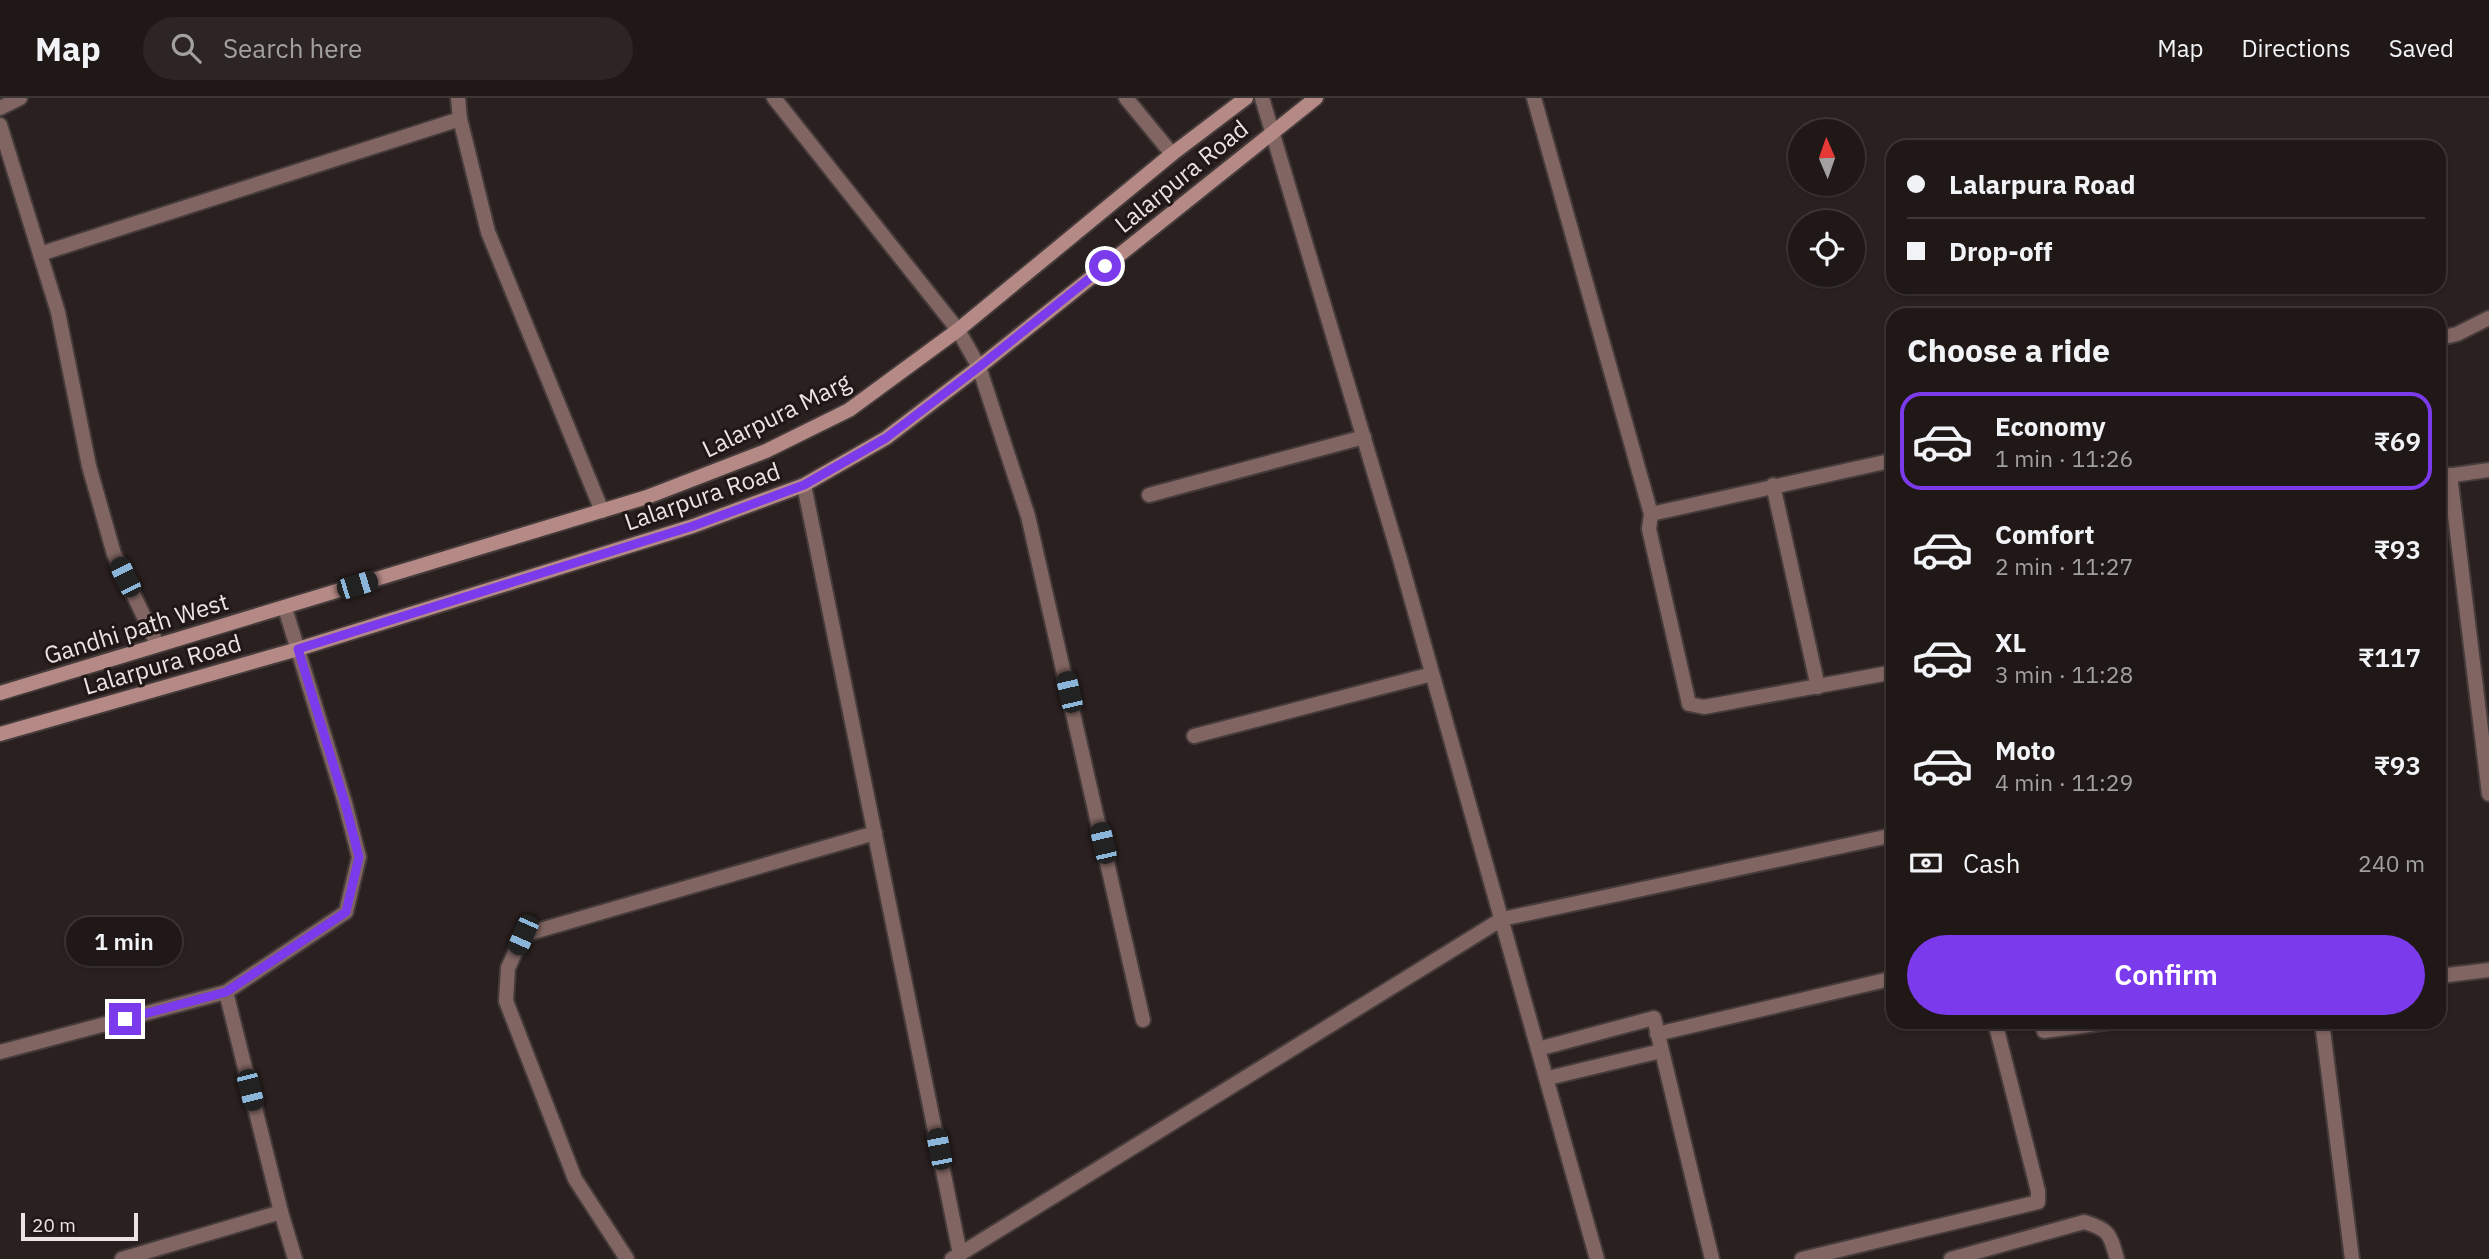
<!DOCTYPE html>
<html lang="en">
<head>
<meta charset="utf-8">
<style>
  :root { --surface:#201817; --page:#2d2524; --text:#f1f3f6; --muted:#a2a0a1; --line:#3d3736; --accent:#7c3aed }
  body { margin:0; font-family:"IBM Plex Sans",sans-serif; background:var(--page); color:var(--text); height:100vh; display:flex; flex-direction:column; font-size:26px; white-space:nowrap }
  * { box-sizing:border-box; margin:0 }
  p { font-size:23px; color:var(--muted) }
  .icon { flex:none; width:38px; height:38px; fill:none; stroke:currentColor; stroke-width:2; stroke-linecap:round; stroke-linejoin:round }
  .map { position:relative; flex:1; overflow:hidden }
  .side { position:absolute; left:1886px; top:210px; width:560px; height:721px; display:flex; flex-direction:column; background:var(--surface); border-radius:21px; box-shadow:0 2px 5px #0004,0 0 0 2px var(--line) }
  .side>* { flex:none }
  .banner { position:absolute; left:1886px; top:42px; width:560px; height:154px; border-radius:21px; box-shadow:0 2px 5px #0004,0 0 0 2px var(--line); display:grid; align-content:center; height:154px; padding:0 21px; background:var(--surface) }
  .needle { width:46px; rotate:358deg }
  .fabs { position:absolute; left:1788px; top:21px; display:grid; gap:14px }
  .fabs a { display:grid; place-items:center; width:77px; height:77px; border-radius:50%; background:var(--surface); box-shadow:0 2px 5px #0004,0 0 0 2px var(--line); font-size:35px }
  .scale { position:absolute; left:21px; bottom:18px; width:117px; box-sizing:border-box; padding-left:7px; border:4px solid #ebe4e3; border-top:0; font-size:19px; line-height:24px; white-space:nowrap; color:#ebe4e3; -webkit-text-stroke:5px #201716; paint-order:stroke }
  .end { position:absolute; width:32px; height:32px; margin:-16px; border:9px solid #7c3aed; background:#fff; box-shadow:0 0 0 4px #fff }
  .from { border-radius:50% }
  .bubble { position:absolute; height:49px; border-radius:24px; background:var(--surface); box-shadow:0 2px 5px #0004,0 0 0 2px var(--line); font-size:23px; font-weight:600; line-height:49px; text-align:center }
  .car { position:absolute; width:21px; height:42px; margin:-21px -10px; border-radius:9px; box-shadow:0 0 5px 2px #0007; background:linear-gradient(#222 24%,#8ab4d8 0 40%,#222 0 76%,#8ab4d8 0 86%,#222 0) }
  .banner b { display:flex; align-items:center; gap:24px; height:66px; font-size:26px }
  .banner b+b { border-top:2px solid var(--line) }
  .banner i { width:18px; height:18px; background:var(--text) }
  ul { padding:0; list-style:none }
  li { display:flex; align-items:center; gap:21px; height:98px; margin:0 14px 10px; padding:0 7px; border:4px solid transparent; border-radius:21px }
  li div { flex:1 }
  li b { display:block; font-size:26px }
  li em { font-style:normal; font-weight:600 }
  li.active { border-color:var(--accent) }
  li>.icon { width:63px; height:63px; stroke-width:1.5 }
  h2 { padding:0 21px; font-size:32px; line-height:84px }
  .pay { display:flex; align-items:center; gap:18px; height:77px; padding:0 21px; font-size:26px }
  .pay p { margin-inline-start:auto }
  .primary-button { display:flex; gap:14px; margin-top:auto; padding:14px 21px }
  .primary-button a { flex:1; height:80px; border-radius:42px; background:var(--accent); color:#fff; font-size:28px; font-weight:600; line-height:80px; text-align:center }
  header { display:flex; align-items:center; gap:42px; box-sizing:border-box; height:98px; padding:0 35px; background:var(--surface); border-bottom:2px solid var(--line) }
  header strong { font-size:33px }
  nav { display:flex; gap:38px; margin-inline-start:auto; font-size:24px }
  .search { width:490px; height:63px; background:var(--page); display:flex; align-items:center; gap:18px; box-sizing:border-box; padding:0 24px; border-radius:38px; color:var(--muted); font-size:26px }
  .map>svg:first-child { display:block }
  .lines { fill:none; stroke-linecap:round; stroke-linejoin:round }
  .street-casing { stroke:#453b3a; stroke-width:18 }
  .secondary-casing { stroke:#453b3a; stroke-width:18 }
  .street { stroke:#806562; stroke-width:14 }
  .secondary { stroke:#b58a86; stroke-width:14 }
  .route { stroke:#7c3aed; stroke-width:9 }
  .labels { text-anchor:middle; dominant-baseline:central; stroke-width:6; stroke-linejoin:round; paint-order:stroke }
  .street-label { font-size:24px; fill:#ebe4e3; stroke:#201716 }
</style>
</head>
<body>
<header>
<strong>Map</strong>
<div class="search"><svg class="icon" aria-label="search" viewBox="0 0 24 24"><circle cx="10" cy="10" r="6"/><path d="M15 15l6 6"/></svg>Search here</div>
<nav><a>Map</a><a>Directions</a><a>Saved</a></nav>
</header>
<div class="map">
<svg width="2489" height="1161" viewBox="0 0 2489 1161">
  <rect width="100%" height="100%" fill="#2a201f"/>
  <g class="lines">
    <g class="street-casing">
      <g id="street">
        <path d="M458,0L460,21L488,134L602,413"/>
        <path d="M774,0L958,232L979,269L1028,418L1143,922"/>
        <path d="M1126,0L1172,56"/>
        <path d="M1262,0L1400,461L1597,1161"/>
        <path d="M1534,0L1651,416L1649,431L1689,606L1704,609L1894,574"/>
        <path d="M0,10L20,0"/>
        <path d="M0,27L58,214L89,368L114,456L157,546"/>
        <path d="M40,156L460,21"/>
        <path d="M2440,240L2457,236L2489,220"/>
        <path d="M2450,377L2489,696"/>
        <path d="M2440,379L2489,372"/>
        <path d="M804,387L960,1156"/>
        <path d="M1773,387L1818,589"/>
        <path d="M1149,397L1364,339"/>
        <path d="M1651,416L1894,362"/>
        <path d="M1194,638L1432,576"/>
        <path d="M2440,878L2489,872"/>
        <path d="M226,894L281,1114L295,1161"/>
        <path d="M2322,924L2352,1161"/>
        <path d="M2044,933L2110,924"/>
        <path d="M1657,936L1894,880"/>
        <path d="M1538,951L1654,920L1712,1161"/>
        <path d="M0,954L226,894L346,814L359,759L345,705L285,510"/>
        <path d="M1548,980L1661,953"/>
        <path d="M122,1161L281,1114"/>
        <path d="M627,1161L575,1081L506,903L508,870L523,837L875,735"/>
        <path d="M952,1161L1502,821L1894,737"/>
        <path d="M1802,1161L2038,1104V1093L1995,924"/>
        <path d="M1951,1161L2084,1124C2109,1131 2110,1136 2117,1161"/>
      </g>
    </g>
    <g class="secondary-casing">
      <g id="secondary">
        <path d="M0,595L647,399L766,353L849,312L958,232L1172,56L1246,0"/>
        <path d="M0,636L298,551L693,428L804,387L886,340L979,269L1316,0"/>
      </g>
    </g>
    <use href="#street" class="street"/>
    <use href="#secondary" class="secondary"/>
  </g>
  <g class="lines">
    <path class="route" d="M125,921L226,894L346,814L359,759L345,705L298,551L693,428L804,387L886,340L979,269L1105,168"/>
  </g>
  <g class="labels">
    <g class="street-label">
      <text transform="translate(1181 78) rotate(-39)">Lalarpura Road</text>
      <text transform="translate(776 317) rotate(-26)">Lalarpura Marg</text>
      <text transform="translate(702 398) rotate(-19)">Lalarpura Road</text>
      <text transform="translate(136 530) rotate(-17)">Gandhi path West</text>
      <text transform="translate(162 566) rotate(-16)">Lalarpura Road</text>
    </g>
  </g>
</svg>
<div class="fabs">
<a><svg class="needle" viewBox="-14 -14 28 28"><path d="M0-13l5 13h-10z" fill="#e53935"/><path d="M0 13l5-13h-10z" fill="#a2a0a1"/></svg></a>
<a><svg class="icon" aria-label="locate" viewBox="0 0 24 24"><circle cx="12" cy="12" r="6"/><path d="M12 2v4M12 18v4M2 12h4M18 12h4"/></svg></a>
</div>
<div class="scale">20 m</div>
<i class="end from" style="left:1105px;top:168px"></i>
<i class="end" style="left:125px;top:921px"></i>
<div class="bubble" style="left:66px;top:819px;width:116px">1 min</div>
<i class="car" style="left:125px;top:479px;rotate:334deg"></i>
<i class="car" style="left:357px;top:487px;rotate:73deg"></i>
<i class="car" style="left:1069px;top:594px;rotate:347deg"></i>
<i class="car" style="left:1103px;top:745px;rotate:347deg"></i>
<i class="car" style="left:523px;top:837px;rotate:204deg"></i>
<i class="car" style="left:250px;top:992px;rotate:166deg"></i>
<i class="car" style="left:939px;top:1051px;rotate:349deg"></i>
<div class="banner">
<b><i class="from"></i>Lalarpura Road</b>
<b><i></i>Drop-off</b>
</div>
<section class="side">
<h2>Choose a ride</h2>
<ul>
<li class="active"><svg class="icon" aria-label="car" viewBox="0 0 24 24"><path d="M5 17H2v-5l4-1 3-4h7l3 4 3 1v5h-3M9 17h6M6 11h13"/><circle cx="7" cy="17" r="2"/><circle cx="17" cy="17" r="2"/></svg><div><b>Economy</b><p>1 min · 11:26</p></div><em>₹69</em></li>
<li><svg class="icon" aria-label="car" viewBox="0 0 24 24"><path d="M5 17H2v-5l4-1 3-4h7l3 4 3 1v5h-3M9 17h6M6 11h13"/><circle cx="7" cy="17" r="2"/><circle cx="17" cy="17" r="2"/></svg><div><b>Comfort</b><p>2 min · 11:27</p></div><em>₹93</em></li>
<li><svg class="icon" aria-label="car" viewBox="0 0 24 24"><path d="M5 17H2v-5l4-1 3-4h7l3 4 3 1v5h-3M9 17h6M6 11h13"/><circle cx="7" cy="17" r="2"/><circle cx="17" cy="17" r="2"/></svg><div><b>XL</b><p>3 min · 11:28</p></div><em>₹117</em></li>
<li><svg class="icon" aria-label="car" viewBox="0 0 24 24"><path d="M5 17H2v-5l4-1 3-4h7l3 4 3 1v5h-3M9 17h6M6 11h13"/><circle cx="7" cy="17" r="2"/><circle cx="17" cy="17" r="2"/></svg><div><b>Moto</b><p>4 min · 11:29</p></div><em>₹93</em></li>
</ul>
<div class="pay"><svg class="icon" aria-label="cash" viewBox="0 0 24 24"><path d="M3 7h18v10H3z"/><circle cx="12" cy="12" r="2"/></svg>Cash<p>240 m</p></div>
<div class="primary-button"><a>Confirm</a></div>
</section>
</div>
</body>
</html>
